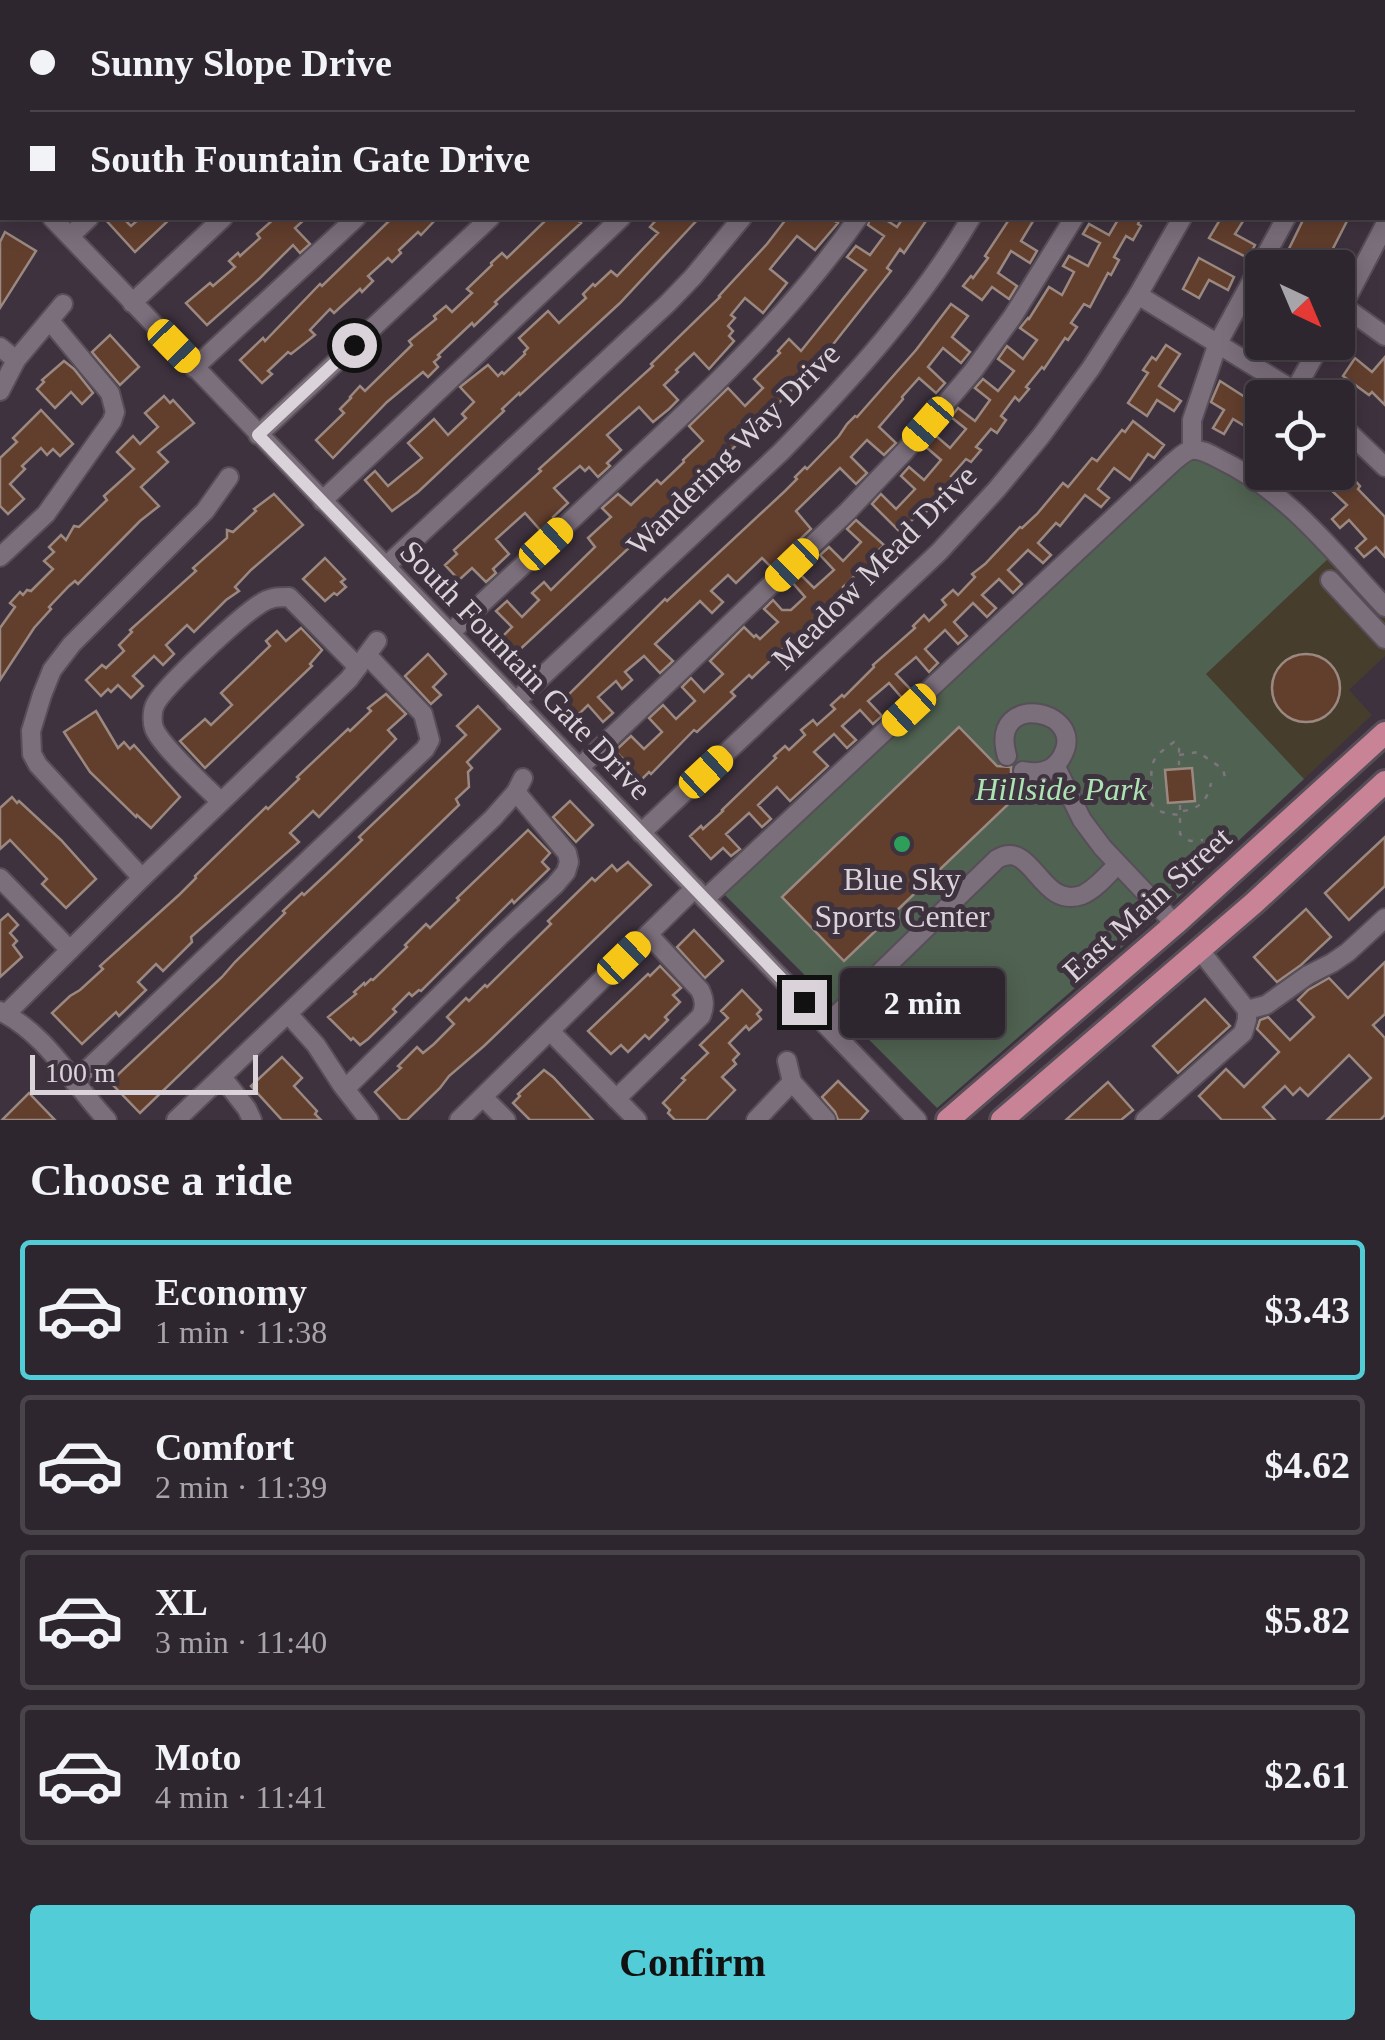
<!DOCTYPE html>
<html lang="en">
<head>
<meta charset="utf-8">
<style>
  :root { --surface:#2e262e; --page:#362e36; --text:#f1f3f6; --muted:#a7a5aa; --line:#49434a; --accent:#52ccd6 }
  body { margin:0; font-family:"Times New Roman",serif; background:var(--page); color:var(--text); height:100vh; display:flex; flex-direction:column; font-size:38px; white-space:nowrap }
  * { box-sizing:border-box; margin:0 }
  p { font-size:32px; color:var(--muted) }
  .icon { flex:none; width:55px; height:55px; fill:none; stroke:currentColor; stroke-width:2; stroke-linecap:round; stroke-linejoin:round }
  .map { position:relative; height:1120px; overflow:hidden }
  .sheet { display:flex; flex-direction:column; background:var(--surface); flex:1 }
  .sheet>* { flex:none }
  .top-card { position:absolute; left:0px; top:0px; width:1385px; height:220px; box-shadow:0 5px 25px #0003,0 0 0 2px var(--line); display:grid; align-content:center; height:220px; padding:0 30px; background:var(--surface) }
  .needle { width:65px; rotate:136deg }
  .fabs { position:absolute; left:1245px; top:250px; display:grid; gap:20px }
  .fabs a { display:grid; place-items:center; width:110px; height:110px; border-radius:10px; background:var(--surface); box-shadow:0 5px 25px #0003,0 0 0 2px var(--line); font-size:50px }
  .scale { position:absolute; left:30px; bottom:25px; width:228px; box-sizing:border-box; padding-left:10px; border:5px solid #dad3da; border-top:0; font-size:28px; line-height:35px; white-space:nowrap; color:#dad3da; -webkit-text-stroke:8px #3e323e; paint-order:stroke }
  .end { position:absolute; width:45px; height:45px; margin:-22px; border:12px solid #dad3da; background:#111; box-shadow:0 0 0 5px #111 }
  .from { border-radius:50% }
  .bubble { position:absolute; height:70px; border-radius:10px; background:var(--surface); box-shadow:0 5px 25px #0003,0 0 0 2px var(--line); font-size:32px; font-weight:700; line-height:70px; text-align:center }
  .car { position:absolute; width:30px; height:60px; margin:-30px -15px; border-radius:12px; box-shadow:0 0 8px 2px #0007; background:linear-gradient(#f5c518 24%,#345 0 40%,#f5c518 0 76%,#345 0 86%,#f5c518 0) }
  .top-card b { display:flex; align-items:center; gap:35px; height:95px; font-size:38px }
  .top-card b+b { border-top:2px solid var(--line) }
  .top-card i { width:25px; height:25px; background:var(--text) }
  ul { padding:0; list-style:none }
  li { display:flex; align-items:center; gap:30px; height:140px; margin:0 20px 15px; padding:0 10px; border:5px solid var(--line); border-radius:10px }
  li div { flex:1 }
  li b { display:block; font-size:38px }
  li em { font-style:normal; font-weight:700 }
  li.on { border-color:var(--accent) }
  li>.icon { width:90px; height:90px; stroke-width:1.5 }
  h2 { padding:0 30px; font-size:45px; line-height:120px }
  .action { display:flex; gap:20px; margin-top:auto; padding:20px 30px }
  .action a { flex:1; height:115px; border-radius:10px; background:var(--accent); color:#111; font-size:40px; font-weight:700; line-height:115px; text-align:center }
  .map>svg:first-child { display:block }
  .industrial { fill:#473d2d }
  .green { fill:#506251 }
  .building { fill:#623e2d; stroke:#9b8981; stroke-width:2.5 }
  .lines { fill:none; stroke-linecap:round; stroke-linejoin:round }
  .minor-casing { stroke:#584e58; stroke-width:22 }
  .major-casing { stroke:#584e58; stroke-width:28 }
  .path { stroke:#7e747e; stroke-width:2.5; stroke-dasharray:5 8; stroke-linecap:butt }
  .minor { stroke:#7c6f7c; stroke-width:18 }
  .major { stroke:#c88396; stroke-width:22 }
  .route { stroke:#dad3da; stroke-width:12 }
  .leisure-dot { fill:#2e9e5b; stroke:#3e323e; stroke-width:4 }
  .labels { text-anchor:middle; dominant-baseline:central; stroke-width:10; stroke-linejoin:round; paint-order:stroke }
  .street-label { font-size:32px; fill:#dad3da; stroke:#3e323e }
  .park-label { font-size:32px; font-style:italic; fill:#ade3b2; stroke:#3e323e }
  .poi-label { font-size:32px; fill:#dad3da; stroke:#3e323e }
</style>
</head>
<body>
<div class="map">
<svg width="1385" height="1120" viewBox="0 0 1385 1120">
  <rect width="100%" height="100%" fill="#3e323e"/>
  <path class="industrial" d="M1330,557L1385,615V656L1349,690L1372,715L1304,779L1206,674Z"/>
  <path class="green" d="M1189,461H1217L1273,496L1330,557L1206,674L1304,779L1167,908L937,1108L721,891L1163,476Z"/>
  <g class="building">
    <path d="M104,218H123L131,226L140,218H171L135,252Z"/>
    <path d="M275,218H306L295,228L310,244L300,253L293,245L260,278L207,325L186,303L210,283L213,286L235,267L229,261L238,253L240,256L260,238L257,234Z"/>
    <path d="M392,218H437L421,235L418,232L399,250L401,253L392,262L388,258L368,276L373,281L362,292L360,289L334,313L330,309L310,330L315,335L291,354L288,352L268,371L272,374L262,383L240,360L263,338L265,341L320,284L322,286Z"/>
    <path d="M548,218H575L581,223L495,302L497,304L474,326L472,323L438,355L440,357L434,362L438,367L428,377L423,372L387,402L333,458L316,440L344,413L340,409L351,398L350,397L360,386L365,391L412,345L409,341L436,319L434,316L446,306L452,312L472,293L467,289L492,265L491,263L502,253L507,258Z"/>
    <path d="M658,218H699L620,303L520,395L519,393L502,409L504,411L418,492L392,511L365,480L375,471L388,486L422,458L408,443L434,419L448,435L466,418L462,414L474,402L460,387L488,365L498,376L502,372L504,374L525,354L524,352L528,348L519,338L548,311L559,323L586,298L583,294L593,284L595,286L611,271L617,276L658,233L650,227Z"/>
    <path d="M787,218H830L838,223L815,250L797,236L770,269L787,283L763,313L745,298L731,315L735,318L728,326L733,331L729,336L734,341L709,369L694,353L676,370L678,372L664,385L678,400L669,409L653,422L639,407L607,435L621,450L607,463L610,466L598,477L589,467L585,471L580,466L554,488L568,503L553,517L554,519L541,531L525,513L496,539L509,554L493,569L496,573L486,582L472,568L459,580L445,565L457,554L454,550L541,471L539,469L653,366L651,364L720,297L719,296L767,244Z"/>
    <path d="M870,218H883L897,227L903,218H928L904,253L900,249L887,268L891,271L816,366L691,490L514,655L499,640L512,627L496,611L507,601L522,617L539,600L532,593L544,582L551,590L595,547L588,538L611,517L602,508L618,494L631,505L657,480L661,484L684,462L683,460L703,441L689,426L728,388L745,406L763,388L754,379L780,353L778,351L789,339L801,351L866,270L847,257L856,246L870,255L884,236L868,225Z"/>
    <path d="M1010,218H1035L1021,241L1037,251L1030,263L1011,251L998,273L1017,286L1009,299L992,287L982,300L963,286L971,276L973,278L988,258L985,256Z"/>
    <path d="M1119,218H1141L1138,224L1141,226L1133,240L1126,236L1114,257L1119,260L1111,275L1108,273L1090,307L1084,304L1071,323L1077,327L1068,340L1065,338L1044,369L1042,367L1026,387L1029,389L1019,401L1015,397L1001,416L1006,420L997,433L991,429L976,447L981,450L971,462L966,459L951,476L956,480L946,492L919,519L916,516L900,532L872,504L881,494L896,509L915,489L901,476L909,467L924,480L941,460L926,447L935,435L950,448L966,429L951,417L958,408L975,421L990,400L975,388L983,379L998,391L1014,371L998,359L1007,346L1023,359L1037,340L1020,328L1028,318L1029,319L1049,287L1062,295L1074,272L1063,266L1069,256L1088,266L1100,243L1083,234L1089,224L1109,235Z"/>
    <path d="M1221,218H1245L1235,234L1255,245L1248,258L1209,238Z"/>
    <path d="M1304,218H1340L1347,221L1323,268H1296L1283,261Z"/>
    <path d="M5,232L36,251L0,308V242Z"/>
    <path d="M1199,258L1234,277L1228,290L1209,280L1199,298L1183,289Z"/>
    <path d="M951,304L968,316L952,337L970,352L961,363L943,348L928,367L945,383L936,393L919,378L902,397L903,399L879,427L896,443L884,455L867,440L851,457L867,473L856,484L840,468L796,511L811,529L771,567L762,558L736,583L728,575L711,591L723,602L712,613L700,601L655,644L673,661L660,673L644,656L625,672L632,680L622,689L616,681L598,697L613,713L603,722L588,705L575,718L561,702L665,599L667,601L785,491L797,479L795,477L805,467L807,469L839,436L847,424L855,416L857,417L916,350Z"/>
    <path d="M110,335L139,367L120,385L92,352Z"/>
    <path d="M1166,345L1180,354L1159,386L1181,401L1174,411L1157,400L1147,416L1128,403L1148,373L1143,370L1152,357L1156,360Z"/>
    <path d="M1385,357V405L1372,392L1369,395L1343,376L1355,358L1372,372Z"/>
    <path d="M64,361L74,369L93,393L82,404L71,392L55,408L37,389L44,382L42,380Z"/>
    <path d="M1220,381L1262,408V445L1256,456L1245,450L1256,433L1233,419L1224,434L1213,428L1224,410L1211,402Z"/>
    <path d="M164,396L170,403L173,400L194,423L158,452L168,462L141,487L159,506L140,521L78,584L75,581L69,586L49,607L51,609L34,628L0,680V628L15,607L10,603L20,592L23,595L27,590L31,591L53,569L44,561L54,552L49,547L61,535L66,540L74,526L79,527L107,500L104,496L134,469L117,452L133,436L140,444L158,427L145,413Z"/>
    <path d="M41,410L73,444L60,456L53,449L47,455L41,448L22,466L25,469L10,484L24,499L8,514L0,506V458L17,442L13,438Z"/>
    <path d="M1133,421L1164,445L1154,458L1148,454L1130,480L1114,468L1098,489L1109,498L1101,507L1085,495L1060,526L1056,523L1038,543L1051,555L1043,563L1028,550L1008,570L1022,584L1013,593L999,579L982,595L996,608L987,617L973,603L954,622L967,636L958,644L945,630L925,649L938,663L929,672L916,657L896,674L911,690L902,698L889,683L868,701L882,716L873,724L860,710L842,726L856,740L847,748L834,734L814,752L828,766L790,801L777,787L758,805L771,819L762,827L749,813L726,834L740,849L731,856L723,848L711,859L690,836L701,826L703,829L723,811L722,810L776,758L774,756L785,746L789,750L805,735L801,730L813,720L817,725L835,709L831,705L842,695L844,697L874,667L873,665L915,628L913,626L924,615L929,621L946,605L942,600L953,590L958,595L975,577L972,574L985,564L1020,527L1022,528L1037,514L1063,483L1068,487L1092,458L1097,461L1122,430L1125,432Z"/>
    <path d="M1312,472H1343L1339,476L1344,481L1350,475L1360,486L1358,489L1385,517V557L1376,547L1364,557L1356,548L1366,539L1349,520L1340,528L1332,519L1347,505Z"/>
    <path d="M274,494L303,525L251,570L235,587L239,591L226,600L194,632L187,625L166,645L174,654L163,665L154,656L133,676L143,686L131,698L118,685L111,692L108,689L101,696L86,680L102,665L106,668L124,651L119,645L132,632L130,630L196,571L193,568L227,538V530L233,532L256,511L254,509Z"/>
    <path d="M856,520L884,545L870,559L874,564L864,575L860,571L843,587L847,591L835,602L834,600L752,678L749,675L731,692L735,696L697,732L694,730L651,774L649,772L637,784L623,769L628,764L615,751L631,736L644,749L662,732L649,718L663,705L676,719L695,701L682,687L691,678L704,692L723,674L710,661L744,627L754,637L756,635L760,639L778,622L764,609L773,600L782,610H791L805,597L792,582L800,574L814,588L834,570L820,555L829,547L843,561L861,542L847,529Z"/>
    <path d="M325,558L345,579L341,582L346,587L337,595L334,593L325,601L303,579Z"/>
    <path d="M301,628L322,650L310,664L312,666L205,768L180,741L205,719L211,725L232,705L221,693L270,646L266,641L277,631L286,641Z"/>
    <circle cx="1306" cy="688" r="34"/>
    <path d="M428,654L446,674L433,687L441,695L431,704L405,676Z"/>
    <path d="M386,694L406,714L388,730L396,739L319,817L313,811L290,833L299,842L191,937L192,942L163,971L156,964L138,982L146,990L119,1016L116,1012L82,1044L52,1013L70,996L80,990L103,969L100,966L180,894L196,878L195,876L266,807L268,809L299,779L297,777L348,729L350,731L371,711L368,708Z"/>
    <path d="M478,706L500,729L467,762L472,768L468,772L469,787L456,799L459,805L140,1113L110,1082L222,977L235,962L285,913L283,911L302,893L304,895L335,866L362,840L359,837L466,735L457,726Z"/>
    <path d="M96,711L118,748L124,742L130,749L134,745L180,797L151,828L137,815L136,817L90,772L64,732Z"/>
    <path d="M959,727L997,766L1011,767V774L1014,780L1012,781L1022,791L844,961L782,897Z"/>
    <path d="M1192,768L1195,801L1168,803L1165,770Z"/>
    <path d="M12,797L17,803L19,801L61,840L96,879L66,908L42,884L47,879L10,840L0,849V808Z"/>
    <path d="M570,801L593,825L576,842L553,817Z"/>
    <path d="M528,830L550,853L542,862L549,869L514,903L512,900L421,991L419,990L412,996L409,993L393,1009L396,1012L368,1039L360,1045L353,1038L351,1040L328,1017L356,994L354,992L364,983L365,985L371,979L373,980L407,947L405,945L426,924L430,928L459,900L457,898Z"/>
    <path d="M1385,837V886L1349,920L1325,893Z"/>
    <path d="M628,862L651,885L484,1046L449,1076L440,1088L407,1120H401L375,1092L401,1068L398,1066L417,1047L423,1053L434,1044L454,1024L447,1017L466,998L469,1001L485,985L487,987L551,924L548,921L592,878L595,881L612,865L617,871Z"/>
    <path d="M1306,909L1331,937L1301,965L1277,982L1254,957Z"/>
    <path d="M8,914L18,925L10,933L17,941L13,945L22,957L0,977V921Z"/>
    <path d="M694,930L723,961L705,978L677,947Z"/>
    <path d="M1385,962V1014L1373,1025L1385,1038V1115L1380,1120H1327L1371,1078L1349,1055L1308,1096L1300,1088L1293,1095L1285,1086L1263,1107L1275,1120H1222L1199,1096L1226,1069L1244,1087L1279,1052L1257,1029L1260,1020L1268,1017L1290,1040L1314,1017L1298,1000L1308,990L1329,978L1348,998Z"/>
    <path d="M660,966L681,988L673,995L680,1002L665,1017L668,1020L649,1039L645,1035L628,1052L621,1045L611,1054L588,1031L648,974L650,976Z"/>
    <path d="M742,990L761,1010L757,1014L761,1019L749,1030L746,1026L729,1043L739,1054L733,1060L736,1064L722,1077L735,1090L706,1120H675L668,1113L670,1110L663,1103L685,1080L682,1078L708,1053L700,1045L728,1018L721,1011Z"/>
    <path d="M1205,999L1230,1026L1178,1073L1153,1046Z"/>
    <path d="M282,1057L302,1078L294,1086L317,1111L315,1114L321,1120H282L251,1086Z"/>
    <path d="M544,1070L553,1077L593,1120H530L513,1103L520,1096L518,1094Z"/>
    <path d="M838,1081L868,1111L860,1120H838L835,1112L822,1097Z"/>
    <path d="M1108,1082L1133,1110L1121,1120H1066Z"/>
    <path d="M29,1093L55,1120H2Z"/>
  </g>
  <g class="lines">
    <g class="minor-casing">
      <g id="minor">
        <path d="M1289,0L1296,2"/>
        <path d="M47,2L49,0"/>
        <path d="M185,2L188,0"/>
        <path d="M315,2L318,0"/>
        <path d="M445,2L447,0"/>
        <path d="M558,2L560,0"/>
        <path d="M667,2L669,0"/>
        <path d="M776,2L778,0"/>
        <path d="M880,2L881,0"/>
        <path d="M982,2L983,0"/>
        <path d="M1080,2L1082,0"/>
        <path d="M1178,2L1179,0"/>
        <path d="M1382,34L1385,35"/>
        <path d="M0,46L2,44"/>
        <path d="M0,177L2,174"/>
        <path d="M52,218L917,1120"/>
        <path d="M70,236L89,218"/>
        <path d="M1138,295L1306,398"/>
        <path d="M132,303L223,218"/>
        <path d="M1343,306L1385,336"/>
        <path d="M1338,315L1385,225"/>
        <path d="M0,347L16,360"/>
        <path d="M194,368L356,218"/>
        <path d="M1295,390L1322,342"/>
        <path d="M0,391L16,360L63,304"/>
        <path d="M1338,422L1385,467"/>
        <path d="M258,435L490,218"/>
        <path d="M1192,450V420L1218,343L1286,218"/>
        <path d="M322,501L621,218"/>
        <path d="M0,557L46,514L112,421L115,412L110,393L50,321"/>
        <path d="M386,566L668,303L693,277L742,218"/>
        <path d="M1330,580L1385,639"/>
        <path d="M450,633C511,576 574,518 635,460C716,385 794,309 858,218"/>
        <path d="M515,702L781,452C851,380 920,304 971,218"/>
        <path d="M1007,756C987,688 1095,710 1059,761C1050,773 1037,774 1023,771"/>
        <path d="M1055,765L1082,820L1103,848L1175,924"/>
        <path d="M579,768L848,511L905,451L973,371L1013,316L1074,218"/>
        <path d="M221,802C206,787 160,745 154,728C152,722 152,711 155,705C163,687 242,615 260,604C270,597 278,597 289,597L358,667"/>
        <path d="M641,833L939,552L997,489L1041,436L1091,368L1138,295L1182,218"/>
        <path d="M0,878L70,950"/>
        <path d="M142,878L38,765L32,754L31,731L42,695L52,670L72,644L205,511L229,477"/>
        <path d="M705,899L1172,463C1177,459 1185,451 1191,450C1201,448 1213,456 1221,460C1288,492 1335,554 1385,607"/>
        <path d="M1247,1010L1266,1005L1308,975L1332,963L1348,952L1385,918"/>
        <path d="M0,1011C48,1035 71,1082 107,1120"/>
        <path d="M6,1014L142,878L349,679L377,641"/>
        <path d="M289,1015L316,1045L342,1085L369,1120"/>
        <path d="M826,1025L997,859C1033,838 1040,910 1082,895C1096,889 1107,875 1118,864"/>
        <path d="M550,1031L637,1120"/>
        <path d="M222,1077L247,1109L252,1120"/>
        <path d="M74,1082L425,749L430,740L423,714L367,655"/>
        <path d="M792,1082L826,1120"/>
        <path d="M345,1089L500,936L555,885L566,872L569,862L567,853L516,792"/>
        <path d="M483,1097L506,1120"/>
        <path d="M616,1099L701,1016C705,1007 705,1000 700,990L648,934"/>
        <path d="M176,1120L493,818L516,792L523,778"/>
        <path d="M459,1120L695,888"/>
        <path d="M756,1120L792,1082L787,1061"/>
        <path d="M1145,1120L1243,1033L1247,1020V1010L1199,949"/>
      </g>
    </g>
    <g class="major-casing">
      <g id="major">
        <path d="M948,1120L1175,924L1385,733"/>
        <path d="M1002,1120L1254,903L1385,782"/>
      </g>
    </g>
    <g class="path">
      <path d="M1179,755L1198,752L1223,769L1226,782"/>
      <path d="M1152,789C1150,762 1151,758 1174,742L1179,745V765"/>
      <path d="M1147,790C1149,810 1162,814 1180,815"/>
      <path d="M1180,805V834L1190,841L1203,840"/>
      <path d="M1183,811C1200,809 1208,799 1211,783"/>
    </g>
    <use href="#minor" class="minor"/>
    <use href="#major" class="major"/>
  </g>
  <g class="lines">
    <path class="route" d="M354,345L258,435L804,1002"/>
  </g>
  <circle class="leisure-dot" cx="902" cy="844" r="10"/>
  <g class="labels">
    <g class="street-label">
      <text transform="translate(733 449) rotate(-45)">Wandering Way Drive</text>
      <text transform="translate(874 567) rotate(-45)">Meadow Mead Drive</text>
      <text transform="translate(526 670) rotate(46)">South Fountain Gate Drive</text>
      <text transform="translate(1147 904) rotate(-42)">East Main Street</text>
    </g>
    <g class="park-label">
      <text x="1061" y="789">Hillside Park</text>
    </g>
    <g class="poi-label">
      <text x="902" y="879">Blue Sky<tspan x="902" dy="37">Sports Center</tspan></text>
    </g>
  </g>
</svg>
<div class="fabs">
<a><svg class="needle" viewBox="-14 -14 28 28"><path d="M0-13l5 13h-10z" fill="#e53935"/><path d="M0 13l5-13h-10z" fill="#a7a5aa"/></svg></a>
<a><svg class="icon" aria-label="locate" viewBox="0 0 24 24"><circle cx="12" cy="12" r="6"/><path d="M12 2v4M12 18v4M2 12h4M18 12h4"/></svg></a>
</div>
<div class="scale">100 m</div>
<i class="end from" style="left:354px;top:345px"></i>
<i class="end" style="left:804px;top:1002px"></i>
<div class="bubble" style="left:840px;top:968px;width:165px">2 min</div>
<i class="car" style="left:174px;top:346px;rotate:136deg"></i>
<i class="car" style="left:928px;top:424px;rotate:221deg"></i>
<i class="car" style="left:546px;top:544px;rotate:47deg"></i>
<i class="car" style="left:792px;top:565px;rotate:226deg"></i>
<i class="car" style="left:909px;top:710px;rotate:227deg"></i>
<i class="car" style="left:706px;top:772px;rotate:47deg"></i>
<i class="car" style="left:624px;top:958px;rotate:46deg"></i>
<div class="top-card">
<b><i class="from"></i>Sunny Slope Drive</b>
<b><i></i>South Fountain Gate Drive</b>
</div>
</div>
<section class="sheet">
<h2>Choose a ride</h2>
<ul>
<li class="on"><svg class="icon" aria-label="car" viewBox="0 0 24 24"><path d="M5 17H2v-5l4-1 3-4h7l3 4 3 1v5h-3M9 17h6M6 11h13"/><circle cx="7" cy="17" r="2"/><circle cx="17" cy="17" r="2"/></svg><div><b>Economy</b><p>1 min · 11:38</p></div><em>$3.43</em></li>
<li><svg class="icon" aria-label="car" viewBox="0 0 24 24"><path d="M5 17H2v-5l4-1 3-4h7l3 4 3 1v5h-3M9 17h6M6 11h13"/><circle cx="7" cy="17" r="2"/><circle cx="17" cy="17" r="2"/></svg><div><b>Comfort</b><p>2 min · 11:39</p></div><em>$4.62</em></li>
<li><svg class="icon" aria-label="car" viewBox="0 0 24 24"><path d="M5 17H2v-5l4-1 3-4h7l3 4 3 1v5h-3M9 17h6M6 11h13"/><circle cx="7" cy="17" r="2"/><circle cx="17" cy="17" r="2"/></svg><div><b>XL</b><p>3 min · 11:40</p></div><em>$5.82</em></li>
<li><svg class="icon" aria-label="car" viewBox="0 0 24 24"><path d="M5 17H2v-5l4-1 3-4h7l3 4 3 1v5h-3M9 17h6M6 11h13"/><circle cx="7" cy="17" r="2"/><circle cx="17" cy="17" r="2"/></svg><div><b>Moto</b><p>4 min · 11:41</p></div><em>$2.61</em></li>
</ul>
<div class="action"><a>Confirm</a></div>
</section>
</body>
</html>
